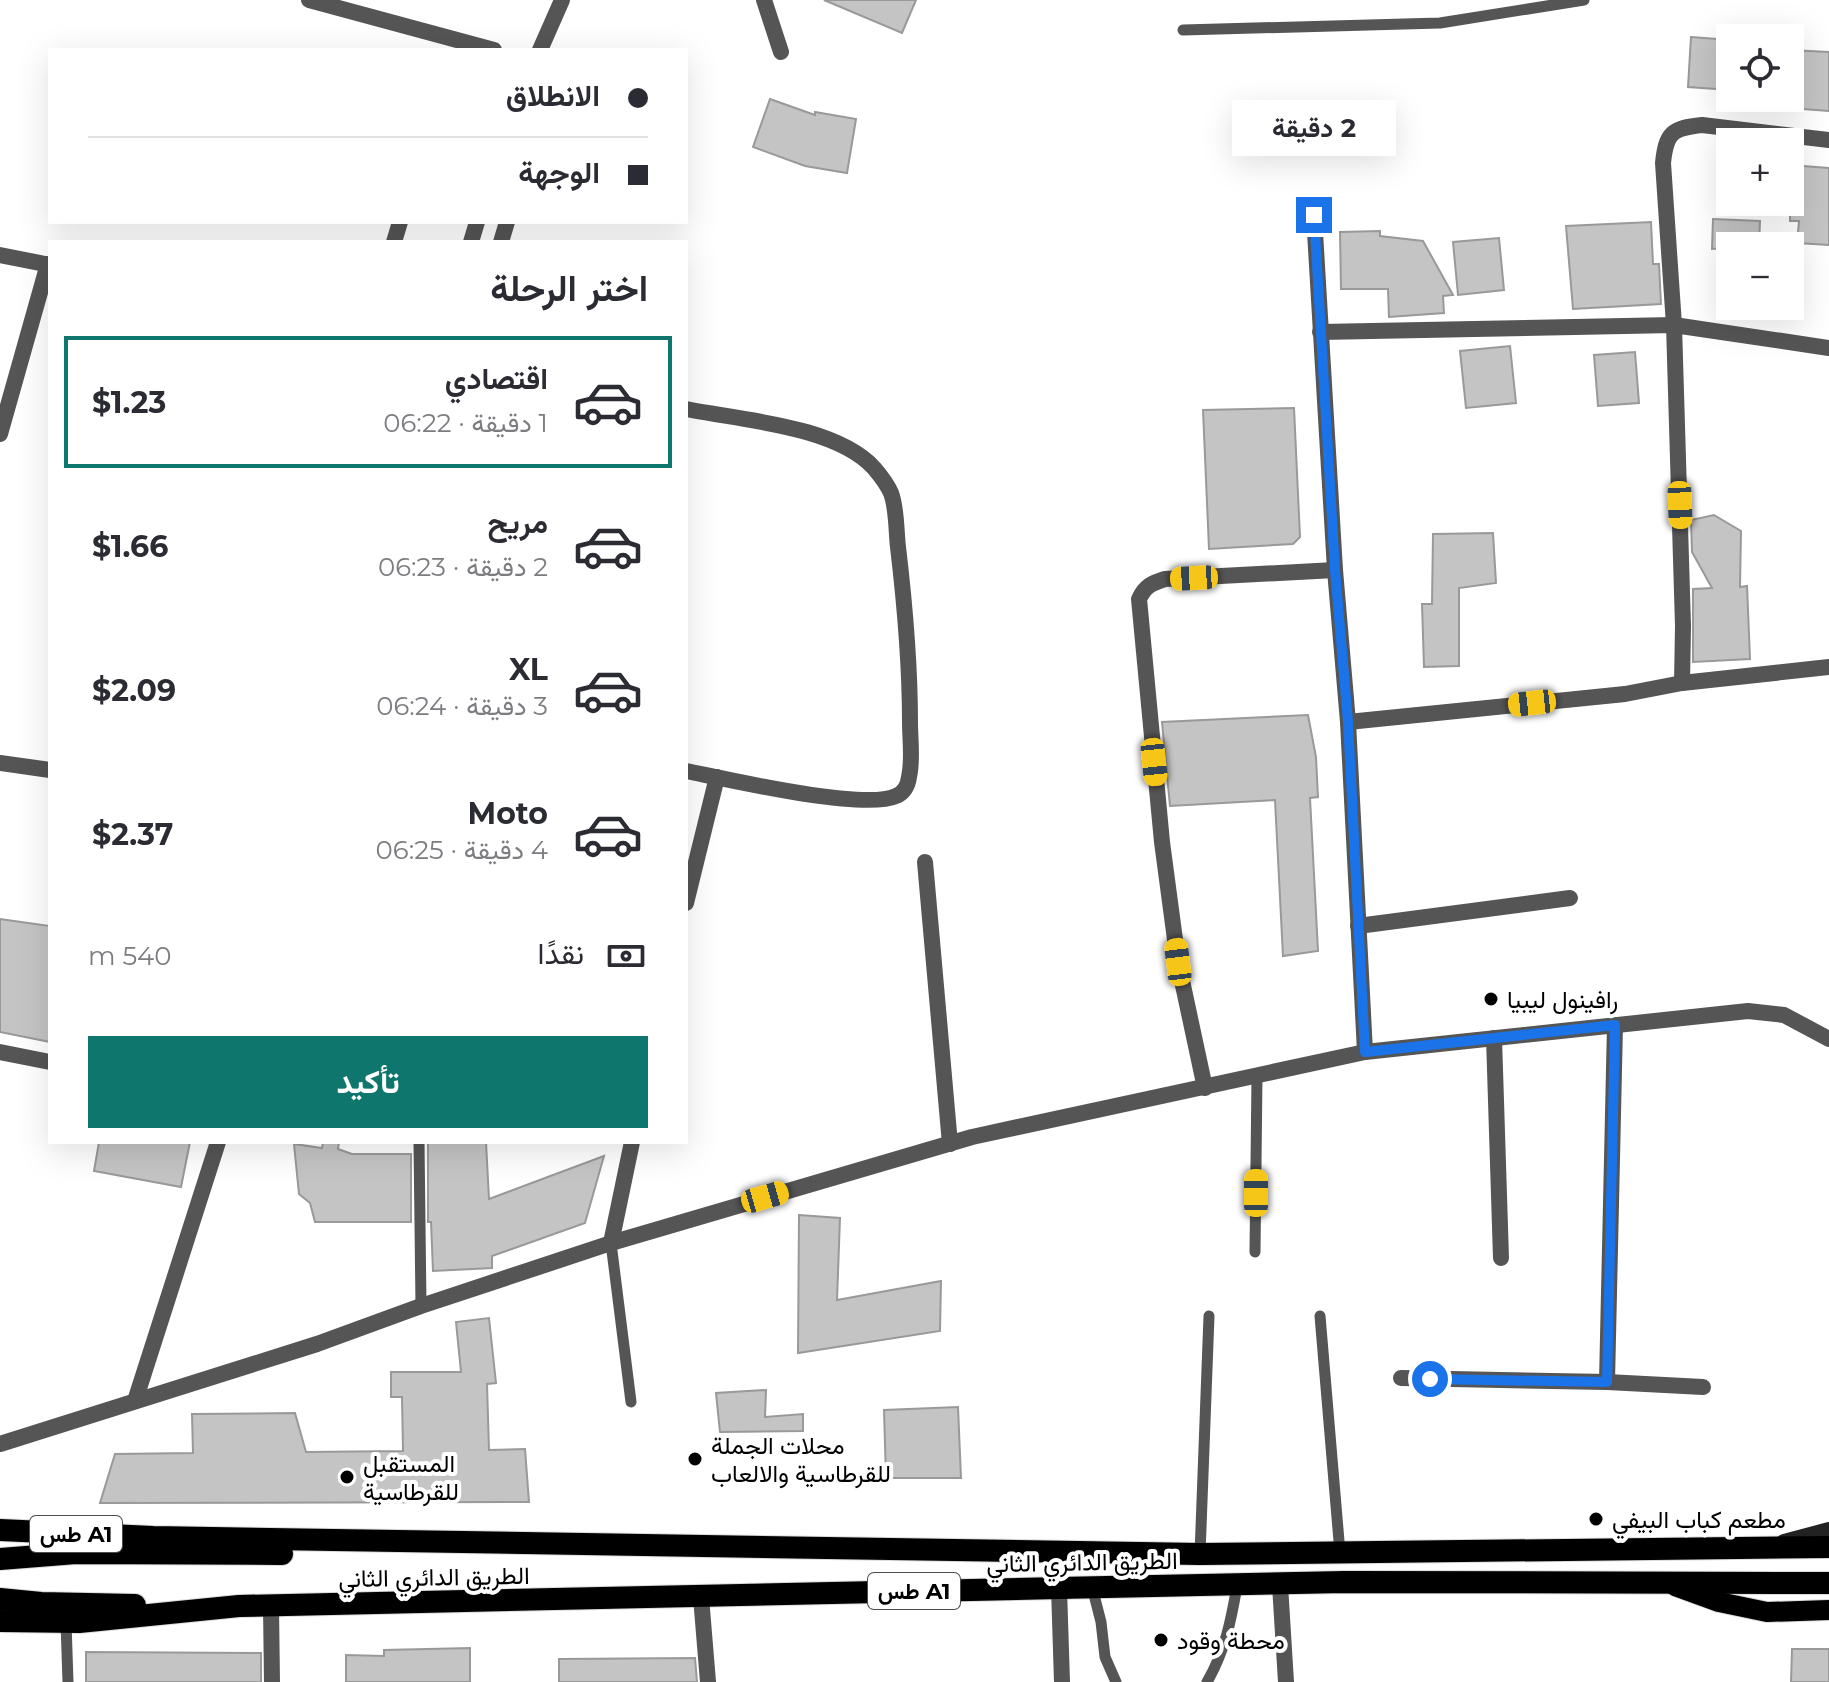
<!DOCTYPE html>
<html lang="ar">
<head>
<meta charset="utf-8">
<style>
  :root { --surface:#fff; --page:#f7f7f7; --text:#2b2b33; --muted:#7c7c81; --line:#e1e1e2; --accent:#0f766e }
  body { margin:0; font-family:Montserrat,Vazirmatn,sans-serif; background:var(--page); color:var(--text); direction:rtl; height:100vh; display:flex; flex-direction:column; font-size:30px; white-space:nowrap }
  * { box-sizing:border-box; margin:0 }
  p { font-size:26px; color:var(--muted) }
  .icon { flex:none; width:44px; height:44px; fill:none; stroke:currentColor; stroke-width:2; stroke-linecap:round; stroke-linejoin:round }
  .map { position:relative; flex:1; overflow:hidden; direction:ltr }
  .drawer { position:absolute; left:48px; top:240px; width:640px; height:904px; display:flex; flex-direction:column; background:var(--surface); border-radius:0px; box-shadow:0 8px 32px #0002; direction:rtl }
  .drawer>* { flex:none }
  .guide { position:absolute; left:48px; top:48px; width:640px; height:176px; border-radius:0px; box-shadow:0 8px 32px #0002; direction:rtl; display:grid; align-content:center; height:176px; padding:0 40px; background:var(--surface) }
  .tools { position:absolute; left:1716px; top:24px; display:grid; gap:16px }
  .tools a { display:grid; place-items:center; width:88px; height:88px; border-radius:0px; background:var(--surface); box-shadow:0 8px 32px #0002; font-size:40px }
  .end { position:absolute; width:36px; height:36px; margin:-18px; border:10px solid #1a73e8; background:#fff; box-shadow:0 0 0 4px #fff }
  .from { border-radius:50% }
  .bubble { position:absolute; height:56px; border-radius:0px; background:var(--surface); box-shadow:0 8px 32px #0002; font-size:26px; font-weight:700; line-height:56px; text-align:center; direction:rtl }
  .car { position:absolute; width:24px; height:48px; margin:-24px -12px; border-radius:10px; box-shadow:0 0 6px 2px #0007; background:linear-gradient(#f5c518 24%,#345 0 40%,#f5c518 0 76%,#345 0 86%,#f5c518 0) }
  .guide b { display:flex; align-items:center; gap:28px; height:76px; font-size:30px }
  .guide b+b { border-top:2px solid var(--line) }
  .guide i { width:20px; height:20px; background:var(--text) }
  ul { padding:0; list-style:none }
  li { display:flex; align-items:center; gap:24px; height:132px; margin:0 16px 12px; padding:0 24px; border:4px solid transparent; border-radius:0px }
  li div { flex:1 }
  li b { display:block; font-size:30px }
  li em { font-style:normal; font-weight:700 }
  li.on { border-color:var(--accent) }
  li>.icon { width:72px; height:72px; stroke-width:1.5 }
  h2 { padding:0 40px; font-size:36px; line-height:96px }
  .pay { display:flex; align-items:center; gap:20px; height:88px; padding:0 40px; font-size:30px }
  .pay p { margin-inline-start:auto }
  .cta { display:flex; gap:16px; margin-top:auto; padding:16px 40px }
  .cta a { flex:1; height:92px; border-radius:0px; background:var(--accent); color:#fff; font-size:32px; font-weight:700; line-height:92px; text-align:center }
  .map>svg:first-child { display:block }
  .building { fill:#c4c4c4; stroke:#999; stroke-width:2 }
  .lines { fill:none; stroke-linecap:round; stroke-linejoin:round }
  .primary-casing { stroke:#dbdbdb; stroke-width:22 }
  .trunk-casing { stroke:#dbdbdb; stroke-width:24 }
  .service { stroke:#555; stroke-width:11 }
  .minor { stroke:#555; stroke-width:16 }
  .tertiary { stroke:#555; stroke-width:16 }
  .secondary { stroke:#222; stroke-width:16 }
  .primary { stroke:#000; stroke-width:20 }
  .trunk { stroke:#000; stroke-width:22 }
  .route { stroke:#1a73e8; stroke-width:10 }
  .poi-dot { fill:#000; stroke:#fff; stroke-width:3 }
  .labels { text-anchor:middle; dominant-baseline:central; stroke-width:8; stroke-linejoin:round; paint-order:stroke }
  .shield { fill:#fff; stroke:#4c4c4c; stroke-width:2 }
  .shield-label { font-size:22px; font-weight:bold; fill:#000 }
  .poi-label { font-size:24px; fill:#000; stroke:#fff; text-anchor:start }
  .street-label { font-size:24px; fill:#000; stroke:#fff }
</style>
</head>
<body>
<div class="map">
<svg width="1829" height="1682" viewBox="0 0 1829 1682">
  <rect width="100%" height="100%" fill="#fff"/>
  <g class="building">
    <path d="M824,0H916L902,33Z"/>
    <path d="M1691,37L1730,40V90L1688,87Z"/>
    <path d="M1790,50L1829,52V111L1790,108Z"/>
    <path d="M770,99L815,115V112L856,119L847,173L805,166L753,147Z"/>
    <path d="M1790,165L1829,168V245L1797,243L1799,221H1790Z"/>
    <path d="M1713,219L1760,221L1759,246L1712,249Z"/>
    <path d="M1651,222L1653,264H1659L1661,304L1573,309L1566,226Z"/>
    <path d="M1380,231V236L1423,241L1453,295L1443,296L1444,313L1389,317L1388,289H1341L1340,232Z"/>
    <path d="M1499,238L1504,290L1458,295L1453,242Z"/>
    <path d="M1510,346L1516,403L1466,408L1460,351Z"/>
    <path d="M1635,352L1639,403L1598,406L1594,355Z"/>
    <path d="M1294,408L1300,537L1293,544L1209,549L1203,410Z"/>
    <path d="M1714,515L1741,531L1740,587L1747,586L1750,659L1693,662V589L1712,588L1692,552L1691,520Z"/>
    <path d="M1493,533L1496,583L1459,588V666L1424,667L1422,604H1432L1433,534Z"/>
    <path d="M1308,715L1316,757L1318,797L1310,798L1318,951L1283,956L1275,800L1170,806L1162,722Z"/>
    <path d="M0,919L50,926V1042L0,1032Z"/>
    <path d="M99,1142H190L181,1187L94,1171Z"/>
    <path d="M323,1142H339L338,1149L352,1154H411V1222H315L310,1203L299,1194L294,1144L322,1148Z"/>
    <path d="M428,1142H486L489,1199L604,1156L585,1223L492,1256V1268L433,1271L431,1222H428Z"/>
    <path d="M799,1215L840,1218L837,1300L941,1281L940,1331L798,1353Z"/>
    <path d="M489,1318L496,1383L487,1384L489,1450L525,1449L529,1502L100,1503L115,1454L193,1453L192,1414L295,1413L306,1452L403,1451L402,1397H391V1372H461L456,1322Z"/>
    <path d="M766,1390L765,1417L803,1414V1431L720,1432L716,1393Z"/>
    <path d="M958,1407L961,1478H886L884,1410Z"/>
    <path d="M470,1648V1682H346V1655L384,1656V1650Z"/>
    <path d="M1792,1649H1829V1682H1791Z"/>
    <path d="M86,1652L261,1653V1682H86Z"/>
    <path d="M695,1658L697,1682H559V1659Z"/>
  </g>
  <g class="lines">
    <g class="primary-casing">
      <path id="primary" d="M1675,1586L1719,1602L1767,1612L1829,1610"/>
    </g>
    <g class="trunk-casing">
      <g id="trunk">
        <path d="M0,1530L153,1537L1200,1554L1829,1547"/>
        <path d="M0,1559L76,1553L282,1554"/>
        <path d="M0,1599L41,1603L135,1605"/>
        <path d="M0,1621L79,1622L239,1606L1059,1588L1345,1582L1829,1583"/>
      </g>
    </g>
    <g class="service">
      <path d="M1183,30L1440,23L1584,0"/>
      <path d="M419,1142L421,1306"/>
      <path d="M611,1243L631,1402"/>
      <path d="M1255,1252L1257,1076"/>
      <path d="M1320,1316L1340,1553"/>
      <path d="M1200,1554L1209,1316"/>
      <path d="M1092,1587L1101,1622L1105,1657L1116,1682"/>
      <path d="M66,1622L68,1682"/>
      <path d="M1207,1682C1225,1651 1231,1621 1237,1586"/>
    </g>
    <g class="minor">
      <path d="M309,0L494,50"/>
      <path d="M764,0L781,52"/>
      <path d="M1314,215L1335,570L1348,722L1365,1052"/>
      <path d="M394,242L400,222"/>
      <path d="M501,242L507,222"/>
      <path d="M0,255L50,265"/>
      <path d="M1320,332L1674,325L1829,348"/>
      <path d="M686,409C741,420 836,426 874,468C880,475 887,484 891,493C897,509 896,530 898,547C905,606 910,664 910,723C910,740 913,760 909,777C908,785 904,793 896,796C863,811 726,779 686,771"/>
      <path d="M0,434L48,264"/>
      <path d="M1682,683L1683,626L1674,325L1663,163C1666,133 1672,128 1702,125L1829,140"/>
      <path d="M1348,722L1625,694L1682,683L1829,667"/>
      <path d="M0,763L50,770"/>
      <path d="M925,862L950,1144"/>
      <path d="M686,903L717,777"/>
      <path d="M1358,926L1570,898"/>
      <path d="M1494,1038L1501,1258"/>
      <path d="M0,1052L50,1062"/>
      <path d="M1205,1088L1178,962L1162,842L1139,599C1145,586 1152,583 1165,579L1335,570"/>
      <path d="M611,1243L632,1142"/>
      <path d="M1401,1378L1607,1382L1703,1387"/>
      <path d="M1607,1382L1615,1025"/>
      <path d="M0,1444L317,1344L421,1306L611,1243L972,1137L1365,1052L1748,1011L1784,1015L1829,1039"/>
      <path d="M1280,1585L1286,1682"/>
      <path d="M1059,1588L1062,1682"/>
      <path d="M701,1597L708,1682"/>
      <path d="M271,1607L272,1682"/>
    </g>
    <g class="tertiary">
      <path d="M540,50L562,0"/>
      <path d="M471,242L477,222"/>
      <path d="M135,1401L218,1142"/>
    </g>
    <path class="secondary" d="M1784,1542L1829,1530"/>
    <use href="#primary" class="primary"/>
    <use href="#trunk" class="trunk"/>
  </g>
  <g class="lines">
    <path class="route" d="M1314,215L1335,570L1348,722L1365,1052L1615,1025L1607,1382L1430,1379"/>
  </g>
  <g class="poi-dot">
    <circle cx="1491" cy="999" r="8"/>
    <circle cx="695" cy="1459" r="8"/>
    <circle cx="347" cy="1477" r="8"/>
    <circle cx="1596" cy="1519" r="8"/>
    <circle cx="1161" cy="1640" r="8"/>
  </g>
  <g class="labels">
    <g class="shield">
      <rect x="30" y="1516" width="92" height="36" rx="6"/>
      <rect x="868" y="1573" width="92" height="36" rx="6"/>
    </g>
    <g class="shield-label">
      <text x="76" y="1534">طس A1</text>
      <text x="914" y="1591">طس A1</text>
    </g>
    <g class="poi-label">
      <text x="1507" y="999">رافينول ليبيا</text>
      <text x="711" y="1445">محلات الجملة<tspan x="711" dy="28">للقرطاسية والالعاب</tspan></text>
      <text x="363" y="1463">المستقبل<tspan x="363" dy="28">للقرطاسية</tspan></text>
      <text x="1612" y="1519">مطعم كباب البيفي</text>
      <text x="1177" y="1640">محطة وقود</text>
    </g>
    <g class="street-label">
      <text transform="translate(1082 1562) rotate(-1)">الطريق الدائري الثاني</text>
      <text transform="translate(434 1577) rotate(-1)">الطريق الدائري الثاني</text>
    </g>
  </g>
</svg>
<div class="tools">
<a><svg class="icon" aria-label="locate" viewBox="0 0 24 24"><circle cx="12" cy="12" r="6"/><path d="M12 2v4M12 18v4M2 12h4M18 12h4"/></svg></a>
<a>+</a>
<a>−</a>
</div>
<i class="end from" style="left:1430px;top:1379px"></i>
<i class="end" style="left:1314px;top:215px"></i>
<div class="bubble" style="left:1232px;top:100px;width:164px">2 دقيقة</div>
<i class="car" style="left:1680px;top:505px;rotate:178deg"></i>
<i class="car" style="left:1194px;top:578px;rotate:267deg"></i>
<i class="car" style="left:1532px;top:703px;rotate:264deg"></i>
<i class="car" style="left:1154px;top:762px;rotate:174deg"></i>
<i class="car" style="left:1178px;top:962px;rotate:353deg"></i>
<i class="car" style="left:1256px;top:1193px;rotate:0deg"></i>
<i class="car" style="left:765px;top:1197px;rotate:74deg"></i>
<div class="guide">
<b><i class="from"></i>الانطلاق</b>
<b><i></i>الوجهة</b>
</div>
<section class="drawer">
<h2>اختر الرحلة</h2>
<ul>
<li class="on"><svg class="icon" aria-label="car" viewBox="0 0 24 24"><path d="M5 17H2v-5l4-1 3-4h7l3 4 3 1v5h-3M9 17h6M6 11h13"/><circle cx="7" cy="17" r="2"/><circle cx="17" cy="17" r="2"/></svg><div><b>اقتصادي</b><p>1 دقيقة · 06:22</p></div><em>$1.23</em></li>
<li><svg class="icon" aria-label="car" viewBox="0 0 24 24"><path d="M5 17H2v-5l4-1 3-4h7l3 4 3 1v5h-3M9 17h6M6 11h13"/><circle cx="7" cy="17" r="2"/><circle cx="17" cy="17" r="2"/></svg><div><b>مريح</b><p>2 دقيقة · 06:23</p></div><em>$1.66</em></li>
<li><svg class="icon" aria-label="car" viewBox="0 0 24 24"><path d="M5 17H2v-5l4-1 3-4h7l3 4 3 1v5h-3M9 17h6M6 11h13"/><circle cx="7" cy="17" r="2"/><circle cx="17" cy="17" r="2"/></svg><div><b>XL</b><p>3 دقيقة · 06:24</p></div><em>$2.09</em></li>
<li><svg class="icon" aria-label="car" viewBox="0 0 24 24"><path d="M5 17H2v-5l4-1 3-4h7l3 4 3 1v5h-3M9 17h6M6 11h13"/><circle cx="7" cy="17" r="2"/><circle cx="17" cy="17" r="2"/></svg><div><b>Moto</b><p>4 دقيقة · 06:25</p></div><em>$2.37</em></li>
</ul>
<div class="pay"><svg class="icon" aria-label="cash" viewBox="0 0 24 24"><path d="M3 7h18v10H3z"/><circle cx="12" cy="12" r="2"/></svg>نقدًا<p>540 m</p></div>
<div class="cta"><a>تأكيد</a></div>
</section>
</div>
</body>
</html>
